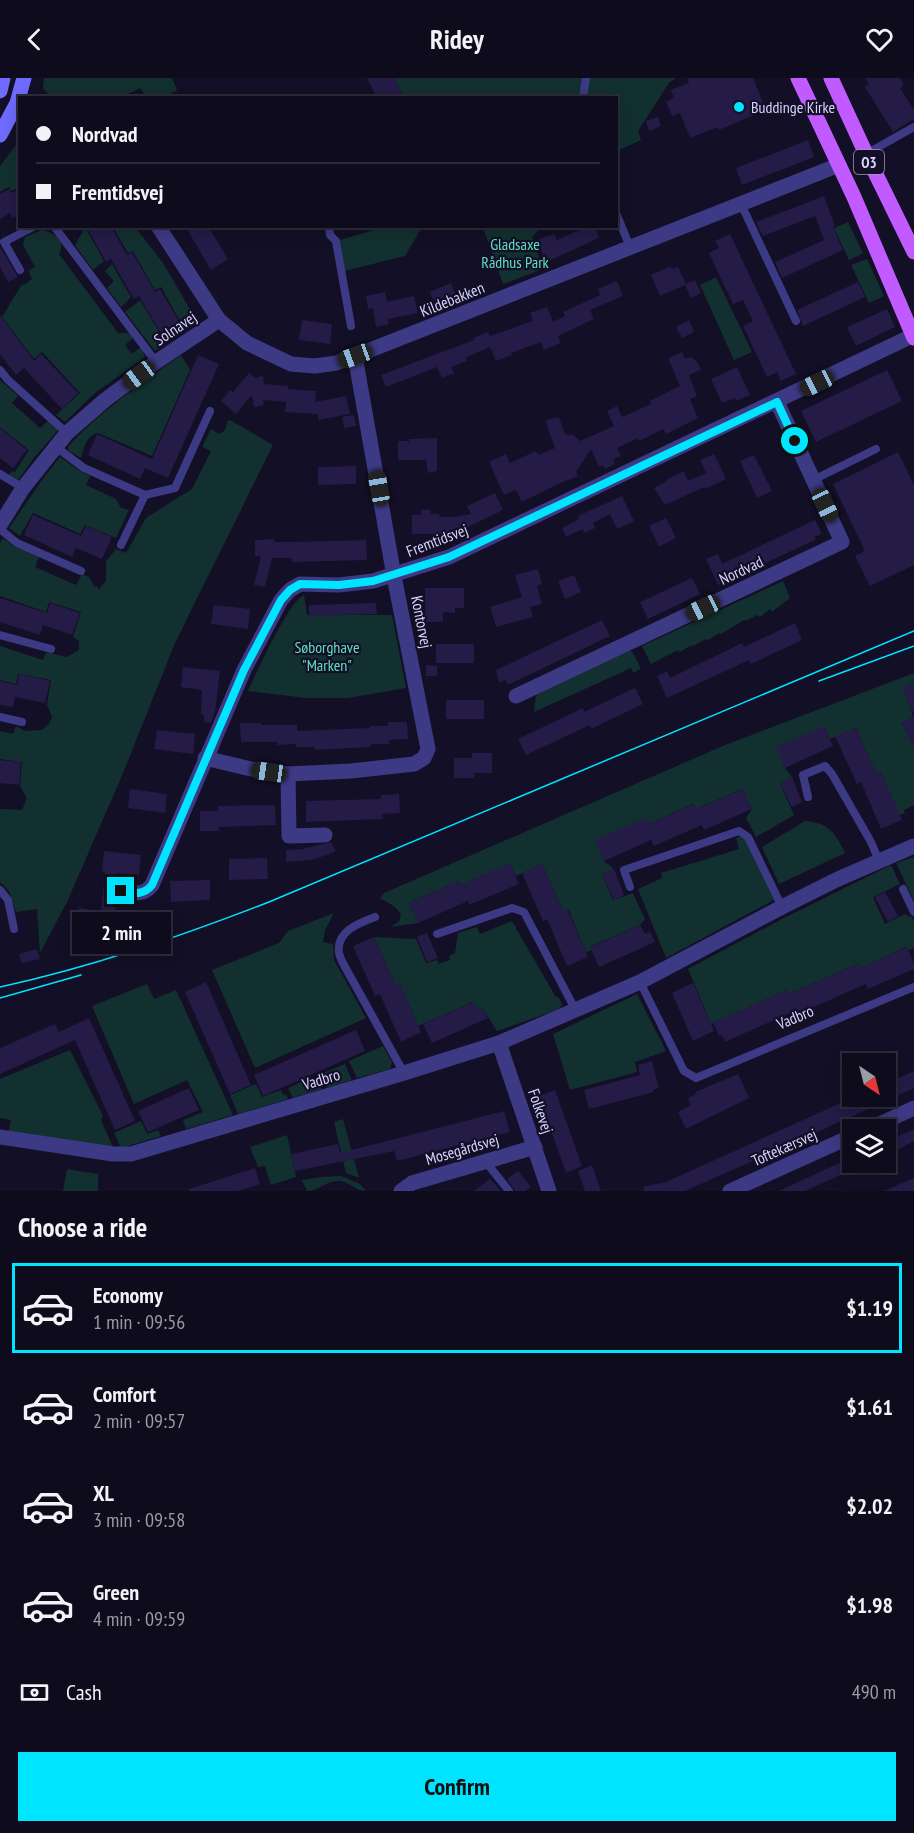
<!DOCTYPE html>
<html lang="en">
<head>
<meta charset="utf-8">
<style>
  :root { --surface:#0e0b1c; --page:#171425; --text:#f1f3f6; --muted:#9b9ba3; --line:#2e2b3b; --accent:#00e5ff }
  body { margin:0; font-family:"PT Sans Narrow",sans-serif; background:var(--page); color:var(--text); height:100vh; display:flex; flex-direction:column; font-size:22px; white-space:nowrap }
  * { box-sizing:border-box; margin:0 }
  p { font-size:20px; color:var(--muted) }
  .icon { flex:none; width:33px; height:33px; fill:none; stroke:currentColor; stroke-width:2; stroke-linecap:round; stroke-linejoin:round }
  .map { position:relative; height:1113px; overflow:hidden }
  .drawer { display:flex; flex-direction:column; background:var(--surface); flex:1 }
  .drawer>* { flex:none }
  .hud { position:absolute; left:18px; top:18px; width:600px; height:132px; border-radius:0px; box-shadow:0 3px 15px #0003,0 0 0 2px var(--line); display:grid; align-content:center; height:132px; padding:0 18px; background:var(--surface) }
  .needle { width:39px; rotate:145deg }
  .fabs { position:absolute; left:842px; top:975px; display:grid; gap:12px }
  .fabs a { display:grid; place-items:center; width:54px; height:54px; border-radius:0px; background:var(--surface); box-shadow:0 3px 15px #0003,0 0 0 2px var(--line); font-size:30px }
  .end { position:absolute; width:27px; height:27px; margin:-14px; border:8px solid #00e5ff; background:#111; box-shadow:0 0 0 3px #111 }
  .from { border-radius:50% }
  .bubble { position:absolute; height:42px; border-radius:0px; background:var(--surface); box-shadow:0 3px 15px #0003,0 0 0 2px var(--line); font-size:20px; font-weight:700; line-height:42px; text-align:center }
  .car { position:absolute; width:18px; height:36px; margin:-18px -9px; border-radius:8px; box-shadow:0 0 4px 2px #0007; background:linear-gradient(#222 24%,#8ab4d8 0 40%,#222 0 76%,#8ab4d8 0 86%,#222 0) }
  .hud b { display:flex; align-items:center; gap:21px; height:57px; font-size:22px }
  .hud b+b { border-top:2px solid var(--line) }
  .hud i { width:15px; height:15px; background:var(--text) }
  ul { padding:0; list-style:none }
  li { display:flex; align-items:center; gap:18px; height:90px; margin:0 12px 9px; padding:0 6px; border:3px solid transparent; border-radius:0px }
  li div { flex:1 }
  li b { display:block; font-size:22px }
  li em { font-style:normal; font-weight:700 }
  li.current { border-color:var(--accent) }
  li>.icon { width:54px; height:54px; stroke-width:1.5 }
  h2 { padding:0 18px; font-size:27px; line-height:72px }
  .pay { display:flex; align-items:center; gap:15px; height:66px; padding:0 18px; font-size:22px }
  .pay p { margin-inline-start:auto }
  .primary-button { display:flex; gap:12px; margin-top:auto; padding:12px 18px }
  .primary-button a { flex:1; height:69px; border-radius:0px; background:var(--accent); color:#111; font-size:24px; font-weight:700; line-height:69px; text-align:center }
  header { display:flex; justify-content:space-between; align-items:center; height:78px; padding:0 18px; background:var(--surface); font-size:27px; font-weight:700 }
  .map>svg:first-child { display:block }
  .green { fill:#12302f }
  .building { fill:#241b47 }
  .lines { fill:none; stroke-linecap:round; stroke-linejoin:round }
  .lane { stroke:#3d3a85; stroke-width:8 }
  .street { stroke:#3d3a85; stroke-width:15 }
  .secondary { stroke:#6f6bff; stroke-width:15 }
  .primary { stroke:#c25bff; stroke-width:15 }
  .tram { stroke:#00e5ff; stroke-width:1.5 }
  .route { stroke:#00e5ff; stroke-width:8 }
  .poi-dot { fill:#00e5ff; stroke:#130f26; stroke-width:2 }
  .labels { text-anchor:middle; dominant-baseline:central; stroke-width:4.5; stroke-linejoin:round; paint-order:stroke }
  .shield { fill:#130f26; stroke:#9e99be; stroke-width:1.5 }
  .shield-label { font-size:15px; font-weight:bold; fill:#d9d4ff }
  .poi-label { font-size:16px; fill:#d9d4ff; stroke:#130f26; text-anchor:start }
  .park-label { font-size:16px; fill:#5fe0c0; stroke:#130f26 }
  .street-label { font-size:16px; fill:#d9d4ff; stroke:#130f26 }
</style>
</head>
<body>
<header><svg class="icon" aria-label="back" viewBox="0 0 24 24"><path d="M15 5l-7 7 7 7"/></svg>Ridey<svg class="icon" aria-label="heart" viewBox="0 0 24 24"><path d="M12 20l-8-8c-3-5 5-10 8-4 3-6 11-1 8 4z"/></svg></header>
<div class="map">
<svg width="914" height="1113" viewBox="0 0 914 1113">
  <rect width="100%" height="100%" fill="#130f26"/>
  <g class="green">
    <path d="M44,0H172L177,12L165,19H146L140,10L122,19H52L43,11Z"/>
    <path d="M394,0H676L669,5L638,53L641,62L617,73L616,20L404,19Z"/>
    <path d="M19,66V109L12,113L9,109L0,114V88L16,67Z"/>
    <path d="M848,144L863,175L849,182L834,150Z"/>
    <path d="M85,149L104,183L93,192L75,167Z"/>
    <path d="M113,149H135L163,185L191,233V248L177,257L176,251L182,247L161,209L155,212L133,173L128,175Z"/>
    <path d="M384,149H422L405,178L345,193L340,162Z"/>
    <path d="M483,149H541L532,159L543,191L503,206Z"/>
    <path d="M42,152C54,154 67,164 59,176L118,255H130L133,260L125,267L132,276L141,269L145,279L95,315L65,344L56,337L80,315L42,274L34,281L2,239L22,206L24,207L32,201L28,193L35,189L23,167L25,159Z"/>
    <path d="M867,181L884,218L869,225L851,187Z"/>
    <path d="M112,186L131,219L121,229L107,210L114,203L105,193Z"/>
    <path d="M716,199L752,274L734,282L700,207Z"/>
    <path d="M140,222L166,265L155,273L125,234Z"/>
    <path d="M181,277L190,292L152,378L98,355C86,358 84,369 81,380L69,373L68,369C100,333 142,305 181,277Z"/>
    <path d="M0,302L18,318L12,325L40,350L48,343L58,352L34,380L18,402L9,397L12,393L15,394L29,372L0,349Z"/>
    <path d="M230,342L273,367L175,565L121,700L67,824L40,875L37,831L16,834L9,813L0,804V731L22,732L27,720L20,708L22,684L0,681V653L13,656L16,648L25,653L42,652L49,646L52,639L47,627L51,602L18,596L16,606L0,602V568L43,582L46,574L67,579L79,572V563L73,559L81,534L49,524L46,534L0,518V465L3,460L15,469L39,479L35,489L76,507L82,496L89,499L94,508L98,509V512L106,503V483L116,471L126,475L146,440L192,411L211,373L202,369L211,351L219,356C225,353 227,350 227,343Z"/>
    <path d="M60,379L80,393L90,398L86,407L116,421L121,430L129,432L116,460L85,447L80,456L33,435L20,458L9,450L42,402Z"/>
    <path d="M783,503L790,520L772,534L770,531L760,539L757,537L746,543L744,542L721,556L719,555L708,562L706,561L693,568L692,567L680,574L678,572L651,586L642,568Z"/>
    <path d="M304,517L307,537H392L406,610L348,620H306L248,613C257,594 288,524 304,517Z"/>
    <path d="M630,572L633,575L641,591L633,595L631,590L534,634L536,618L542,612Z"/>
    <path d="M914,595V605L903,610L911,630L913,639L902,645L914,669V727L904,732L905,735L899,737L881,694L876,696L856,650L830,661L824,648L785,690L792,699L780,705L794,737L756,759L746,740L752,731L742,711L696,731L693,726L648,746L645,740L604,783L614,791L602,796L613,822L633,815L645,841L640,847L591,868L592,872L586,874L568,831L563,833L542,786L516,798L510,786L461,807L459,803L409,825L418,845L391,849L399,843L401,836L395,829L380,820L384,815L725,667Z"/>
    <path d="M805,743C829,745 835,755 845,775L779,806L762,769Z"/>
    <path d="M739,759L744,760L748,766L774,822L666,880L638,811L662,800L661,795L739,771L736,760Z"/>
    <path d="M914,779V823L896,785Z"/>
    <path d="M891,787L900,806L873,819L885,846L905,836L912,839L914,843V870L909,872L906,869L860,890L858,886L788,916L786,912L711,946L688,891L782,841Z"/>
    <path d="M334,835L325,852L323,864L333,866L334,882L366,940L255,990L212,892L279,865L288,853Z"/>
    <path d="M512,843L555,918L560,921L562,927L557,932L497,953L483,931L478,933L473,924L418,948L400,906L396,908L374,859L416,861L426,885L437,882L439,886L450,882L449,878L455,875L458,855L477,849L480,856Z"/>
    <path d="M147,906L154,921L176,912L233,1037L186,1051L183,1042L203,1034L187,1002L134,1026L92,928Z"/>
    <path d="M637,916L666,973L635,984L637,994L570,1012L553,956Z"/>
    <path d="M383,968L392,984L390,991L357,1000L349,983Z"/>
    <path d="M70,972L103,1038L101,1042L113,1069L8,1056L11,1042L0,1040V1001Z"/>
    <path d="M345,986L352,1002L327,1010L321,996Z"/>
    <path d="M313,999L316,1004L318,1003L322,1011L293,1020L288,1010Z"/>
    <path d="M256,1006L262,1019L281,1012L283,1017L286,1016L288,1021L238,1036L230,1017Z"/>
    <path d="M343,1041L359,1100L346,1095L334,1044Z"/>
    <path d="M141,1043L147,1056L158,1052L161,1058L121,1070L114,1055Z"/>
    <path d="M287,1057L296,1099L271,1107L265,1088L258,1089L250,1069Z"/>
    <path d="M67,1091L98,1096V1113H63Z"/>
    <path d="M341,1098L360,1106L366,1113C355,1113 349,1103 339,1103C328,1102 318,1113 307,1113L302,1102L321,1099Z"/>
  </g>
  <g class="building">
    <path d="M367,0H394L404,20H377Z"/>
    <path d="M687,0H753L766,32L719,52L718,49L690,60L680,35L672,38L666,24L674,20L671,12L689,5Z"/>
    <path d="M865,0H900L904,7L900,10L914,32V41L893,54L865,9L869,6Z"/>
    <path d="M658,39L661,48L649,53L646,43Z"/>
    <path d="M808,62L814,79L742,107L736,90Z"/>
    <path d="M9,111L11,115L20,111V136L12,140L10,135L0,141V116Z"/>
    <path d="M824,118L835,148L833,149L843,172L782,200L775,184L824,162L815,138L763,158L756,144Z"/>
    <path d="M86,148H111L127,177L132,174L155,214L160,211L181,247L162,257L139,218L134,221L111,181L106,184Z"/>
    <path d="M185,148H208L228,181L211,192Z"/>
    <path d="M589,148H595L599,160L546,184L537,162L554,156L557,162Z"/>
    <path d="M730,156L796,296L781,303L777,294L767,299L743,248L753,243L743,222L733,226L709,175L719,170L715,163Z"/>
    <path d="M0,169L18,199L8,204L0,189Z"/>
    <path d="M671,188L672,191L678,189L686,206L695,202L701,215L691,220L685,207L660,218L651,197Z"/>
    <path d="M617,203L623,218L590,232L594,241L558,258L561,265L544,272L541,264L511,275L512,277L496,283L490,269L465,280L467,283L451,289L454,295L442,300L437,289L386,309L381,297L474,262L473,260L488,254L490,258L533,243L530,235L547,229L553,244L565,238L563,234L600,217L598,211Z"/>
    <path d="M858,204L865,219L803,248L797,232Z"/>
    <path d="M451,205L456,218L435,226L430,214Z"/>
    <path d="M385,214L387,224L414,218L418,235L388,241L389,246L376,249L373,230L368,231L366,218Z"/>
    <path d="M887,231L895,249L856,268L847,249Z"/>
    <path d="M0,237L34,283L41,276L78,315L62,331L24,290L16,297L0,276Z"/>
    <path d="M302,242L332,246L330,266L299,262Z"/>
    <path d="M689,242L694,254L682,260L676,249Z"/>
    <path d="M682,274L685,281L691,279L698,285L701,292L689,297L697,318L690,321L698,340L666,356L663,351L639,363L638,360L617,370L621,378L613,381L615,386L605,391L603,387L599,389L591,371L576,394L578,398L558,406L522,424L516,412L504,417L489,384L506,376L510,385L536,373L538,377L555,370L549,354L546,342L559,339L565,356L573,357L580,363L614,348L607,333L617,328L622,339L651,326L650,323L680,308L668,280Z"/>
    <path d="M198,277L219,286L168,400L145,390L140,401L88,377L97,356L152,381Z"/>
    <path d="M737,289L750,317L736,323L735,320L722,325L711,301Z"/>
    <path d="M887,292L902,323L816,364L801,333Z"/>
    <path d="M249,295L255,300L263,298L264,306L288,308V311L316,313L315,324L346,318L350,336L318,342V336L285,334L286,324L263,322L264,327L254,329L252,317L236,336L221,323L230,312L233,314Z"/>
    <path d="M354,337L356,348L344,350L342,339Z"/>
    <path d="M0,350L27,372L13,390L0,380Z"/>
    <path d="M437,360V393L428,395L426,382H398V363H407L409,365V361Z"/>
    <path d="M898,374L914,407V487L870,508L855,478L865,473L833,406Z"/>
    <path d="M714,376L726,401L705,411L704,409L665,427L654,410L667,403L666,402L684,393L688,403L706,395L700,382Z"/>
    <path d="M754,377L772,413L757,420L740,383Z"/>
    <path d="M356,388V406L318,407V389Z"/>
    <path d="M495,415L503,432L466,450V453L454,456H412V437H421V432H431V436H439L440,439H455L471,436L467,428Z"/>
    <path d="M622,418L634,443L617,451L610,436L593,445L595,450L584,455L583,451L566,459L562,450L579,441L578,438Z"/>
    <path d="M33,437L81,458L86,448L112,459L102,481L76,470L72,479L24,457Z"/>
    <path d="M666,440L676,460L659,469L649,448Z"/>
    <path d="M815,442L822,456L814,459L815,462L718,507L706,481L718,476L722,486Z"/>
    <path d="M274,461V464H294L366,462L367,482L292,484V480H272L265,509L254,507L261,478H255V462Z"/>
    <path d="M538,491L542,506L537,508L542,526L530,529L533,539L496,549L490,529L522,519L515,497Z"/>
    <path d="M574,497L581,514L565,521L558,503Z"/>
    <path d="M692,500L700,516L648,541L640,524Z"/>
    <path d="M425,510H464V530H455V535L443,534V544H425Z"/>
    <path d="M0,520L47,535L50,525L80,535L72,557L43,547L40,557L0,544Z"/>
    <path d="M376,525L377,536L309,538V527Z"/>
    <path d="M214,527L250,531L248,551L211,546Z"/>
    <path d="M602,542L610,558L508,607L505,602L499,605L496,592Z"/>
    <path d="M795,545L802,562L751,586L749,582L667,620L657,598L667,593L670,600L742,565L744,569Z"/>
    <rect x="436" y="566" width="38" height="19"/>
    <path d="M426,587L437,588V598H426Z"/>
    <path d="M183,589L220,593L215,634L211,645L204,644V637L201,636L202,612L181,609Z"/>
    <path d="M19,596L50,603L45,625L15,619L13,629L0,627V603L17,607Z"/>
    <path d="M914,605V636L902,610Z"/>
    <path d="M635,610L643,626L591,651L590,647L526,677L518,661L583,630L584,634Z"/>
    <rect x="446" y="622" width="38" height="19"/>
    <path d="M914,639V670L902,644Z"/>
    <path d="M388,644H407L408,661L389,662V666H371V669L315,672V669H296V666L277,667V664H241L240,645H261V647H297V653L370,650V648H388Z"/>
    <path d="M824,648L833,668L785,690L776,669Z"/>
    <path d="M856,650L876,696L881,694L902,742L881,751L861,704L857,706L835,658Z"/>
    <path d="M157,652L195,656L193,676L154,671Z"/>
    <path d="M472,675H492V695H474V700H454V680H472Z"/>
    <path d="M0,682L21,684L19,707L0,705Z"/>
    <path d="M792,699L802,724L792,729L780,705Z"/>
    <path d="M130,711L167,716L165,735L128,730Z"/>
    <path d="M743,711L752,731L704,752L702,747L654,768L651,762L604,783L595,762L645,740L648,746L694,726L696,731Z"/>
    <path d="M399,716L400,735L382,736L383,741L306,744V723L381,721V717Z"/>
    <path d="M275,727L276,747L219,749V753H200V733H218V728Z"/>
    <path d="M331,764L336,773L327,777L311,782L286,784V772L302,771Z"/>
    <path d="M104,773L141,777L139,798L118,795L117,804L112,811V817L116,821L115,834L117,835L115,854L77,850L79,830L101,833L105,794L102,793Z"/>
    <path d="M267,780L268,801L229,802V781Z"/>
    <path d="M510,785L519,806L469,827L468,823L418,845L409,825L459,803L461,807Z"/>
    <path d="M542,786L563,833L567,831L588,879L567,888L547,841L543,843L522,795Z"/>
    <path d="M614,791L624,817L614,822L602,796Z"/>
    <path d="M210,802V822L171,824L170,803Z"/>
    <path d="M885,814L898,838L888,844L875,819Z"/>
    <path d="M640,847L645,856L650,854L655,864L599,889L590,869Z"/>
    <path d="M427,855L438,880L427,884L417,859Z"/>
    <path d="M374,859L396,908L400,906L421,954L401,964L380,916L375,918L353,868Z"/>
    <path d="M907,869L914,886V891L868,911L866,906L796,937L794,933L725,964L722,957L719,958L713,944L786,912L788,916L858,886L860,890Z"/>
    <path d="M37,871L40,881L22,885L19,876Z"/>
    <path d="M206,904L251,1007L230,1016L185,914Z"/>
    <path d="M693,905L714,953L693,963L672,915Z"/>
    <path d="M474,924L478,933L483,931L488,940L432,965L423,946Z"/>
    <path d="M89,940L135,1043L115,1052L75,962L0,996V970L55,946L59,954Z"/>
    <path d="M356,952L365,973L263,1018L254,997Z"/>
    <path d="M652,983L659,1010L653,1012L654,1014L589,1031L584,1012L640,997L638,987Z"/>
    <path d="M914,993V1010L789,1067L685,1113H644L643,1109L666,1104L856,1018H885V1006Z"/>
    <path d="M738,996L749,1020L686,1051L678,1034L691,1027L688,1020L696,1016L695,1014Z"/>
    <path d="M189,1010L199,1032L148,1054L138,1033Z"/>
    <path d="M555,1012L582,1088L566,1095L539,1018Z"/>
    <path d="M504,1033L510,1054L397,1083L394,1073L295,1093L291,1076L338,1066L340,1075Z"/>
    <path d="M914,1051V1063L895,1073L890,1062Z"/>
    <path d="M852,1079V1092L805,1113H779Z"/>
    <path d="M592,1087L601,1113H585L578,1093Z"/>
    <path d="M255,1090L260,1106L239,1113H189V1111Z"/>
    <path d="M518,1093L531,1109L525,1113H515L507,1101Z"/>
    <path d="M914,1100V1113H884Z"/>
    <path d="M490,1101L501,1113H474Z"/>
  </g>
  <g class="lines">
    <g class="lane">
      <path d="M583,20L586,0"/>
      <path d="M866,76L914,49"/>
      <path d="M741,126L796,243"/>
      <path d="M616,135L630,169"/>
      <path d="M53,148L56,151L156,284"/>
      <path d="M329,148L330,157L336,163L351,248"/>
      <path d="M20,192L4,164L35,148"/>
      <path d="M0,292L8,302L67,355"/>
      <path d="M56,369L84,390L145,417L175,410L210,333"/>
      <path d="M0,396L23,410"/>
      <path d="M813,402L876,371"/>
      <path d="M0,451L17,465L81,493"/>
      <path d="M121,467L145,417"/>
      <path d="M0,557L51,571"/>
      <path d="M0,639L22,644"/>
      <path d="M808,719L803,697L825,688L832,696L871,764L879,783"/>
      <path d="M630,809L624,792L739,753L748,759L782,829"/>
      <path d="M903,811L914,834"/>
      <path d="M0,812L8,822L14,851"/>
      <path d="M375,839C359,845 336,853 339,875C340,880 343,885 345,889L404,995"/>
      <path d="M437,856L512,830L524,834L576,933"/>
      <path d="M640,904L684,993L696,1000L914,909"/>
      <path d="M485,1083L509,1113"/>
    </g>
    <g class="street">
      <path d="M158,148L219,242L247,265L291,286L315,288L336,285L355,278L839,87"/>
      <path d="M0,447L23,410L67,355L105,322L156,284L219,242"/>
      <path d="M516,618L842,464L777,324"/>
      <path d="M205,680L251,691L288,696L351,693L414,686L424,680L428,671L394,498L355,278"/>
      <path d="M288,696L289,758L325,757"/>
      <path d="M121,813C134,815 143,818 152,807L244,592L281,522L290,512L300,506L339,507L373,503L449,479L914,257"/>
      <path d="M499,965L549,1113"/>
      <path d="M867,1052L914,1030"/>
      <path d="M0,1059L113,1076H131L404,995L499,965L640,904L782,829L838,801L914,768"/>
      <path d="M401,1113L412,1105L535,1069"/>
      <path d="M730,1113L852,1058"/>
    </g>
    <g class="secondary">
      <path d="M0,13L3,0"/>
      <path d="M0,57L17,25L24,0"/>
    </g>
    <g class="primary">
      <path d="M798,0L854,119L914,260"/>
      <path d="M831,0L866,76L914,174"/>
    </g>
    <g class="tram">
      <path d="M819,603L914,568"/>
      <path d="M0,909C92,889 181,858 269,824L914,553"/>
      <path d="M0,920L81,897"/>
    </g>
  </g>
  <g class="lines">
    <path class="route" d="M121,813C134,815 143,818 152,807L244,592L281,522L290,512L300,506L339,507L373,503L449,479L777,324L795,363"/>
  </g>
  <circle class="poi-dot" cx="739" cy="29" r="6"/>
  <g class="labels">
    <rect class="shield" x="854" y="72" width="30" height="24" rx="4.5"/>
    <g class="shield-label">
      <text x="869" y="84">O3</text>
    </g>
    <g class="poi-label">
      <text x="751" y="29">Buddinge Kirke</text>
    </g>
    <g class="park-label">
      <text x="515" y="166">Gladsaxe<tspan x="515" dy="18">Rådhus Park</tspan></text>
      <text x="327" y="569">Søborghave<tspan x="327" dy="18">"Marken"</tspan></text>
    </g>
    <g class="street-label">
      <text transform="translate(452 221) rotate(-22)">Kildebakken</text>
      <text transform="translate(175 250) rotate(-34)">Solnavej</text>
      <text transform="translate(437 462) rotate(-21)">Fremtidsvej</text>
      <text transform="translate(741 492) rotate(-25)">Nordvad</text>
      <text transform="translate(422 544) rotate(79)">Kontorvej</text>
      <text transform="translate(795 939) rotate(-23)">Vadbro</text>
      <text transform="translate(321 1001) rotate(-17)">Vadbro</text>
      <text transform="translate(541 1033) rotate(71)">Folkevej</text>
      <text transform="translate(784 1069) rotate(-24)">Toftekærsvej</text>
      <text transform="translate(462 1071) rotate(-16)">Mosegårdsvej</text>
    </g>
  </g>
</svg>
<div class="fabs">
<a><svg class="needle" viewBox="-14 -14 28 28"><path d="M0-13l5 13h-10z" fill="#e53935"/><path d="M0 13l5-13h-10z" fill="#9b9ba3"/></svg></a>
<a><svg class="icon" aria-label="layers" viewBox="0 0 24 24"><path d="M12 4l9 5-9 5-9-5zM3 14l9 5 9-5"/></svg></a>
</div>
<i class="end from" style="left:795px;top:363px"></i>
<i class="end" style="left:121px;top:813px"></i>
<div class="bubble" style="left:72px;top:834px;width:99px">2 min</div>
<i class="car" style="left:355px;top:278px;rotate:250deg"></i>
<i class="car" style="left:139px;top:297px;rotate:234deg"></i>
<i class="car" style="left:817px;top:305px;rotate:244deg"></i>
<i class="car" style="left:379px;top:410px;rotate:350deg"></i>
<i class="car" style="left:825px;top:427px;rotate:155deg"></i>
<i class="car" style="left:703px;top:530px;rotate:245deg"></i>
<i class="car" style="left:269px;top:694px;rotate:278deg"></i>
<div class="hud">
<b><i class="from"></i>Nordvad</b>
<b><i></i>Fremtidsvej</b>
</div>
</div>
<section class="drawer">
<h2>Choose a ride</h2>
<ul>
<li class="current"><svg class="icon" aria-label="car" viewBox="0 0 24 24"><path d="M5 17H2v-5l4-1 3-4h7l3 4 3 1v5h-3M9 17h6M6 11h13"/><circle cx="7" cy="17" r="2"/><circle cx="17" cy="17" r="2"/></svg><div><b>Economy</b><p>1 min · 09:56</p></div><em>$1.19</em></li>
<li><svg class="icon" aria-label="car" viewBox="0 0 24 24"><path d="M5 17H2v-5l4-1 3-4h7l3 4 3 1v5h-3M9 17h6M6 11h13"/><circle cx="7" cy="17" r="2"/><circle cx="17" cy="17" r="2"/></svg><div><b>Comfort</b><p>2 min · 09:57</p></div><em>$1.61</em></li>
<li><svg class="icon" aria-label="car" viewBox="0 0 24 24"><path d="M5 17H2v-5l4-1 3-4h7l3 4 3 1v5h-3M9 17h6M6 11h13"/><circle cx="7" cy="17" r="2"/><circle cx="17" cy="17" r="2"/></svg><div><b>XL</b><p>3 min · 09:58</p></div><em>$2.02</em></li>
<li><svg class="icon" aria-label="car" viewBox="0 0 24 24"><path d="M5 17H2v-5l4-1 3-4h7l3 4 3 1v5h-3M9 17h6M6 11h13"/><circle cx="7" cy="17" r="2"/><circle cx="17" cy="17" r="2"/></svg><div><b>Green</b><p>4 min · 09:59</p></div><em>$1.98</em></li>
</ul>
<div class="pay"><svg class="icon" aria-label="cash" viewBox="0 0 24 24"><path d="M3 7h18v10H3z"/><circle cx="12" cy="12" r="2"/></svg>Cash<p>490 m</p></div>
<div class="primary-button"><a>Confirm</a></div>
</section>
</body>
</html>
